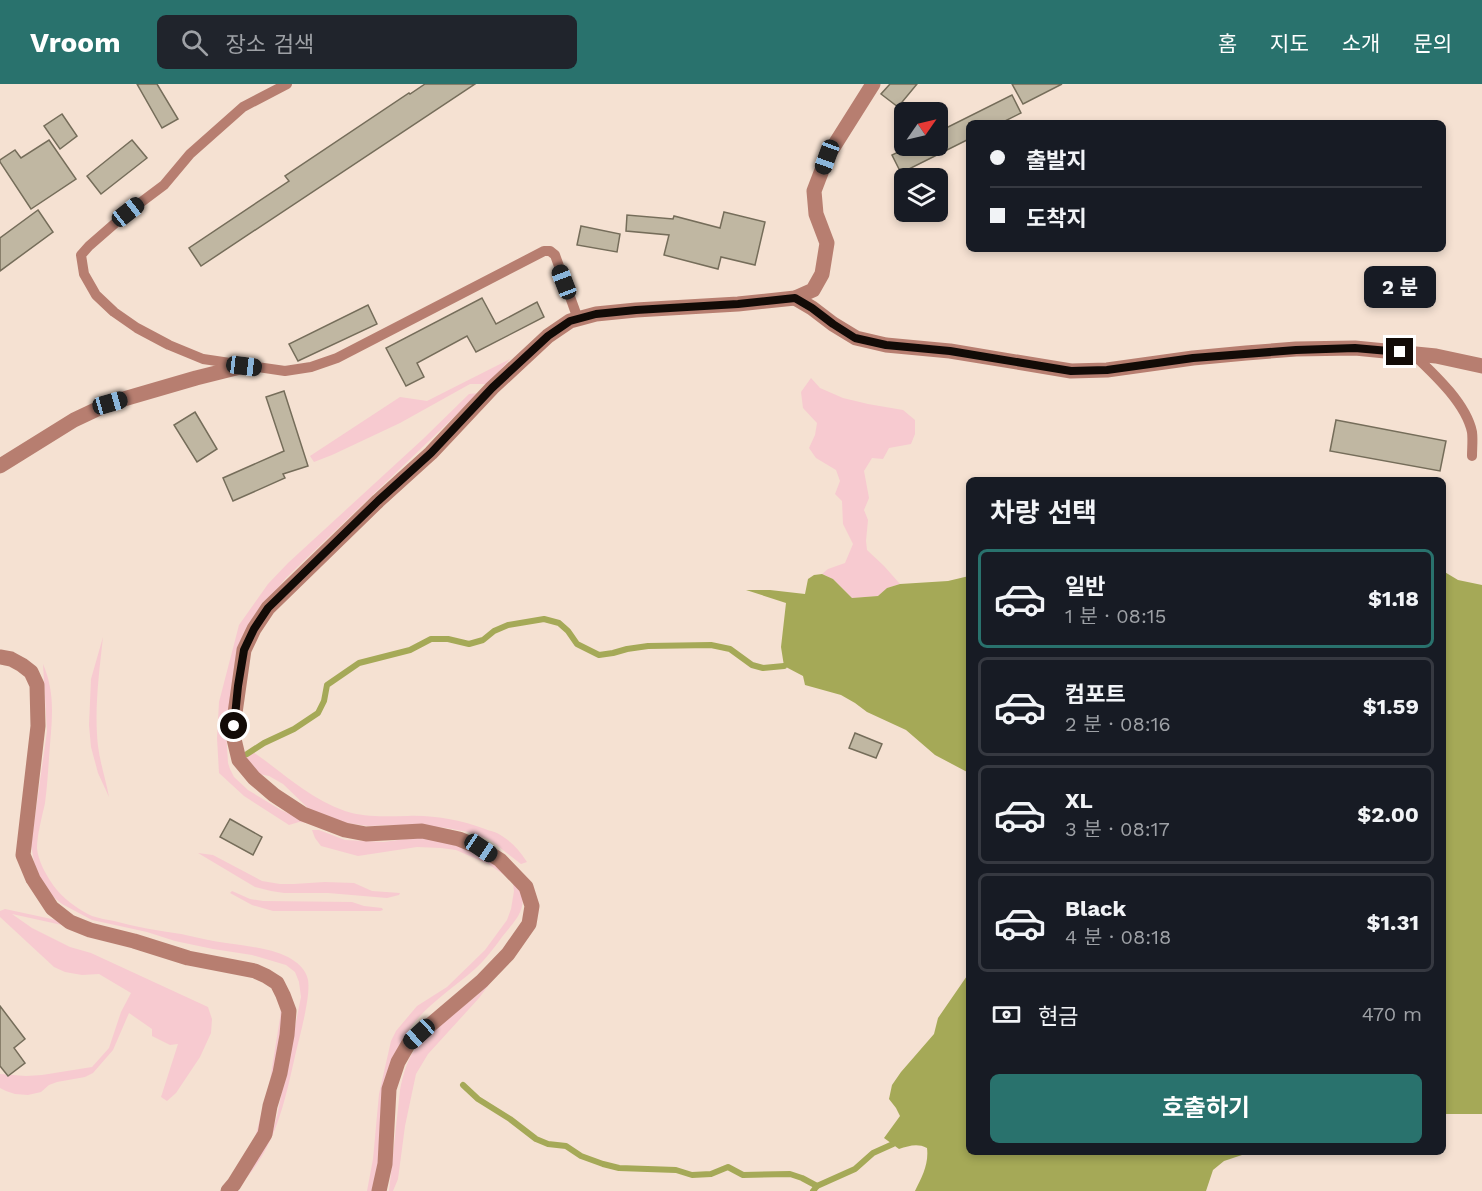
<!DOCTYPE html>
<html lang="ko">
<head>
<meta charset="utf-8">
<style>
  :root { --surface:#171b24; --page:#20242c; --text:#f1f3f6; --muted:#9ea1a6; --line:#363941; --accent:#29726d }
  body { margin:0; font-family:"Work Sans","Noto Sans KR",sans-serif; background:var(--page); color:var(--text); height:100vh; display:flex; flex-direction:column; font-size:22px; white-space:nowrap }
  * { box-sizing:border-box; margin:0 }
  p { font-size:20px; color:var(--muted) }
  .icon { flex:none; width:33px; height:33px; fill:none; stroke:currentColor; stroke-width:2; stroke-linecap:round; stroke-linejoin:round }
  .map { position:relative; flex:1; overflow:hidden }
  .side { position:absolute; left:966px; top:393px; width:480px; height:678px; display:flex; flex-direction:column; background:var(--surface); border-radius:9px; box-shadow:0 3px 9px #0003 }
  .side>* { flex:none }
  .hud { position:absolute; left:966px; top:36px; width:480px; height:132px; border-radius:9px; box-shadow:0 3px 9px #0003; display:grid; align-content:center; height:132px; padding:0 24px; background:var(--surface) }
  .needle { width:39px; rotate:56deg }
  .controls { position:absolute; left:894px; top:18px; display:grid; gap:12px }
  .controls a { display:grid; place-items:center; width:54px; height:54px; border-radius:9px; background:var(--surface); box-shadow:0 3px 9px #0003; font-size:30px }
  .end { position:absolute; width:27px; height:27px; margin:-14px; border:8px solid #120b07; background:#fff; box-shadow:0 0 0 3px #fff }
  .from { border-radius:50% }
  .bubble { position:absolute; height:42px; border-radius:9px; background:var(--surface); box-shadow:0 3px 9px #0003; font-size:20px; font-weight:700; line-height:42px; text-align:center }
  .car { position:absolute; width:18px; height:36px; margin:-18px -9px; border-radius:8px; box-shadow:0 0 4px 2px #0007; background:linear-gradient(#222 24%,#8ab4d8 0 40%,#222 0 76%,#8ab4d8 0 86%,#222 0) }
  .hud b { display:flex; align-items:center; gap:21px; height:57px; font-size:22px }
  .hud b+b { border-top:2px solid var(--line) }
  .hud i { width:15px; height:15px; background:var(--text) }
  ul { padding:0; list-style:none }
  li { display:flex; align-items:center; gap:18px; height:99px; margin:0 12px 9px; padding:0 12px; border:3px solid var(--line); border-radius:9px }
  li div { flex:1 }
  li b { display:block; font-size:22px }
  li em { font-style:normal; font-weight:700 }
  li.selected { border-color:var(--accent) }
  li>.icon { width:54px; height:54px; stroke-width:1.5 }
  h2 { padding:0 24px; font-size:27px; line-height:72px }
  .pay { display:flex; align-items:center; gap:15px; height:66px; padding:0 24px; font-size:22px }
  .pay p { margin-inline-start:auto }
  .button { display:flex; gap:12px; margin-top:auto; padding:12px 24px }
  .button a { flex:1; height:69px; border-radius:9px; background:var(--accent); color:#fff; font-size:24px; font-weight:700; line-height:69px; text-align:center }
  header { display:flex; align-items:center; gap:36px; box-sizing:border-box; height:84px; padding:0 30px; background:var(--accent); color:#fff }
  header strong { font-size:28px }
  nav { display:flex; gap:33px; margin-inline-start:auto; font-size:21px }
  .search { width:420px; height:54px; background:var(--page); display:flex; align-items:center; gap:15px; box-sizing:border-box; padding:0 21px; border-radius:9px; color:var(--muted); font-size:22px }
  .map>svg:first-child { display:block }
  .green { fill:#f7cad0 }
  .water { fill:#a5a957 }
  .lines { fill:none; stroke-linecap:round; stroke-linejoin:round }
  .stream { stroke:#a5a957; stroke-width:6 }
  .building { fill:#c0b7a2; stroke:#756d5a; stroke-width:1.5 }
  .lane { stroke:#b77e70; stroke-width:10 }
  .street { stroke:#b77e70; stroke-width:15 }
  .route { stroke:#120b07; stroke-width:8 }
</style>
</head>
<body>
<header>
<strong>Vroom</strong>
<div class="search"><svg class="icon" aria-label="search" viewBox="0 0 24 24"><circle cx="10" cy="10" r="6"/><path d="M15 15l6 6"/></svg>장소 검색</div>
<nav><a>홈</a><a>지도</a><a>소개</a><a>문의</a></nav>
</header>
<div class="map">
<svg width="1482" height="1107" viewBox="0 0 1482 1107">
  <rect width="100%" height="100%" fill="#f5e1d2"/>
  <g class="green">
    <path d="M510,275L488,300H470L400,339L332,371L314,378L310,372L400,313L427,317Z"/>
    <path d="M811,294L820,304L843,314L868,320L903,326L915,336V350L911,360L889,364L883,375L872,374L864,387L869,414L864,426L868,436L866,457L867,466L884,482L900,500L887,504L879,512L852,514L833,495L822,490L828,485L845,479L853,460L843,440L842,417L835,410L840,397L836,386L816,374L809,364L815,351L817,339L803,324L801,308Z"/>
    <path d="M479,309L286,494L256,531L233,601L226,646L228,679L230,685L234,693L248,706L281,726L310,739L299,738L289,741L244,712L219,689L217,654L219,618L239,541L268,500L288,479L423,355L469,310Z"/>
    <path d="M103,553C99,590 94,626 98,662C100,679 106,696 109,713L98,689L91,663L89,641L91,595Z"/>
    <path d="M43,580C57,613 51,640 49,674C48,689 47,704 45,719C42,733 37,751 37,764C38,777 46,791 53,801C62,814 79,826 92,832C99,834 107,836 114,837C137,843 159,847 181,850C196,853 211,857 226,859C247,862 269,864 288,873C297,878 306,885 308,896C311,912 299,955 295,972C284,1021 275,1066 238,1103L271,1052L277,1032L301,913L299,898L295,888L286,881L252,871L213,865L175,857L147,848L92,836L62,820L52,812L40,797L35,783L31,761L47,647Z"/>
    <path d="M253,668C284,689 308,714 345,727C366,734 386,732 408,732C434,731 460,736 485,745C490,747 497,748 502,752C512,758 520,767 527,778L521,780L490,756L468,748L447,744L424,742L392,741L368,742L346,739L310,726L283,700L269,692L259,690L245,675Z"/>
    <path d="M312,746H319L345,756L365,757L384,758L419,753L480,767L523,808C523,812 523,818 522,822C520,833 509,844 502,853C494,864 485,876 475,885C445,911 411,930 397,969L375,1107H367L373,1075L379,1010L391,957L396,947L417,922L447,903L485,866L507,836L511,825L514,807L513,799L506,792L488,780L456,766L441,764L417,763L358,772L321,762L315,754Z"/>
    <path d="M198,769L213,771L262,797L280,800H294L325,798L354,799L372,807L400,809L399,811L387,814L328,809H284L271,807L255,803Z"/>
    <path d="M232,807L250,815L263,817L352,818L364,822L382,824L383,826L380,827H273L252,821L230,809Z"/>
    <path d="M5,825L61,837L80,844L140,861L186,877L256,891L265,894L272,899L280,909L283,919V931L277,978L259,1050L240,1081L256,1050L270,996L280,934L281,922L275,906L265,897L250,891L189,880L138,863L81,847L62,841L12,830L32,844L70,863L91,869L208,923L212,935L211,949L200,973L176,1009L167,1017L161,1013L178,960L170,961L152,952V945L129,929L113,966L93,989L85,993L57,998L49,1001L41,1008L28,1011L15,1010L6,1007L0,1004V990L26,992L42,991L92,983L109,964L121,928L131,909L99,890L82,891L65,888L54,883L0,833V827Z"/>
    <path d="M493,895L479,914L428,970L416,990L405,1042L398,1095L393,1107H389L400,1006C403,990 408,973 419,959C434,939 458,928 476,912C482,907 487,900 493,895Z"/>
  </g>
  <g class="water">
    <path d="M1443,487L1458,496L1482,501V1030H1443Z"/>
    <path d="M822,490L833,495L852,514L878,512L887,504L900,500L948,497L969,492V689L935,671L906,646L867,628L855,619L841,611L805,601L803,592L784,582L781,563L786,519L746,506H770L805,510L808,495L814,491Z"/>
    <path d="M969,889V1068H1251L1224,1077L1213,1086L1206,1107H915C922,1093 929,1080 927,1064C917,1059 909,1062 899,1065L884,1054L900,1032L896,1024L889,1015L892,1001L901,988L934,950L938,934Z"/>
  </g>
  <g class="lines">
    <g class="stream">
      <path d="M247,670L264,659L294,645L318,629L324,617L327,601L359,579L410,566L431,555H448L469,560L483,556L494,547L508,541L544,535L559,539L568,547L577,560L599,571L613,569L627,565L648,562L711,561L730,565L752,581L763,584L784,582"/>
      <path d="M463,1001L478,1015L510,1035L536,1055L548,1060L566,1062L581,1072L603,1080L619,1084L676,1086L692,1091L711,1090L728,1083L743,1091L790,1090L802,1094L817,1102"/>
      <path d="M813,1107L817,1102L855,1085L873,1069L893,1060"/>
    </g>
  </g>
  <g class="building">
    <path d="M137,0H157L178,35L162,44Z"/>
    <path d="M425,0H475L201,182L189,164L289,97L285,92L409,9L410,10Z"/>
    <path d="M890,0H917L898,23L881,10Z"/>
    <path d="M1012,0H1062L1023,20Z"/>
    <path d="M1012,11L1021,29L1001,39H969V55L901,89L892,71L910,62H938V48Z"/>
    <path d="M62,30L77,52L60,65L44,42Z"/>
    <path d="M49,56L76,95L31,125L0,78V76L15,66L21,74Z"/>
    <path d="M132,56L147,74L101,110L87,92Z"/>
    <path d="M38,126L53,148L0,187V154Z"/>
    <path d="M724,128L765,138L755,181L721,173L718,185L664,171L669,151L626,147L627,131L673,135L674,132L720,144Z"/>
    <path d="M581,142L620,150L617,168L577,161Z"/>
    <path d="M482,214L496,240L537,218L544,233L476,268L467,252L417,279L424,293L406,302L386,264Z"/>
    <path d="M368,221L377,240L298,277L289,260Z"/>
    <path d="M284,307L308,382L283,390L285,394L233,417L223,394L284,367L266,313Z"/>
    <path d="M195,328L217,365L197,378L174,341Z"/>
    <path d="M1336,336L1446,357L1440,387L1330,367Z"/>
    <path d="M855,649L882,660L876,674L849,664Z"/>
    <path d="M230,735L262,753L253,771L220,753Z"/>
    <path d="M0,922L25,955L14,964L25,979L8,992L0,982Z"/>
  </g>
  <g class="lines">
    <g class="lane">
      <path d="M287,0L243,23L190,70L164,101L128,128L89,162L81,171L84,190L96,211L114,228L137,244L169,261L203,275L285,287L311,283L337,274L544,167H550L555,171L578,235"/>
      <path d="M1412,269C1433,289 1466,319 1472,348C1473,356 1472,364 1472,372"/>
    </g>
    <g class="street">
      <path d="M795,214L812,224L833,240L856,254L886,261L950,267L1071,287L1107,286L1193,274L1246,269L1296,265L1355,264L1436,272L1482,282"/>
      <path d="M0,382L74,336L110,319L196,294L244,282"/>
      <path d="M0,573L11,575L22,581L31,588L37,601L38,642L23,771L33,795L52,824L70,838L90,846L134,857L188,874L255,887L266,892L277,899L283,911L289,927L287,951L280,989L270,1022L265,1050L234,1100L228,1107"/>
      <path d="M379,1107L385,1080L389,1005L398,978L409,959L482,897L508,870L529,840L532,822L526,803L500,776L481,764L459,755L422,747L366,750L345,746L303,730L274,711L254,694L239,676L234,655L235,629L244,566L254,545L268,524L378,417L431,369L492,304L548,252L570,237L596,230L636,226L738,220L795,214L813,206L822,190L827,159L816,130L814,107L827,73L873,0"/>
    </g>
  </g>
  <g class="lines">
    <path class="route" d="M234,642L238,602L244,566L254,545L268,524L378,417L431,369L492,304L548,252L570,237L596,230L636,226L738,220L795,214L812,224L833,240L855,254L886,261L950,267L1071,287L1107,286L1193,274L1296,266L1355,264L1400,268"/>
  </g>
</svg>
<div class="controls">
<a><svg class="needle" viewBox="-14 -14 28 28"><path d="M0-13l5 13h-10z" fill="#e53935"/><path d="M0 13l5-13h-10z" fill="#9ea1a6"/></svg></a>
<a><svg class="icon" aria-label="layers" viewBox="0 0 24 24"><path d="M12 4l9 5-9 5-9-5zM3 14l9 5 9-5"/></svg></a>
</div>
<i class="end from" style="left:234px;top:642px"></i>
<i class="end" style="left:1400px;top:268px"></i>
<div class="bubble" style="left:1364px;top:182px;width:72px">2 분</div>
<i class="car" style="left:827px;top:73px;rotate:200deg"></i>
<i class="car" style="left:128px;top:128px;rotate:52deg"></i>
<i class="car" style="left:564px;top:198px;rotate:339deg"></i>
<i class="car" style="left:244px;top:282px;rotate:97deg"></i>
<i class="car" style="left:110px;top:319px;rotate:74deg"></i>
<i class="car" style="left:481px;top:764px;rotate:124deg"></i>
<i class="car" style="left:419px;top:950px;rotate:228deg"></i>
<div class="hud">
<b><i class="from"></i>출발지</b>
<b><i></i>도착지</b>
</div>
<section class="side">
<h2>차량 선택</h2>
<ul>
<li class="selected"><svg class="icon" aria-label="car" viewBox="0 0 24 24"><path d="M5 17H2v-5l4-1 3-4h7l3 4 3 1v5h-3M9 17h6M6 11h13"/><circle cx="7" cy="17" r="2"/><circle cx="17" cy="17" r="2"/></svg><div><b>일반</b><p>1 분 · 08:15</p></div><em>$1.18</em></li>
<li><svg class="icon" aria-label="car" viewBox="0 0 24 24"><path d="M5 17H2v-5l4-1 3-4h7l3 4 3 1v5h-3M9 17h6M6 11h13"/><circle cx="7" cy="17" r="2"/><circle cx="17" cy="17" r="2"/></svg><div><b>컴포트</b><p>2 분 · 08:16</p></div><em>$1.59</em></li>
<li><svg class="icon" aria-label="car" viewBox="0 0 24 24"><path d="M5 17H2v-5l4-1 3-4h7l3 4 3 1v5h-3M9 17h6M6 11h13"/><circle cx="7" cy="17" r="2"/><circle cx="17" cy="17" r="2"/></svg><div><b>XL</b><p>3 분 · 08:17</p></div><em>$2.00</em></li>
<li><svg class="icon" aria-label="car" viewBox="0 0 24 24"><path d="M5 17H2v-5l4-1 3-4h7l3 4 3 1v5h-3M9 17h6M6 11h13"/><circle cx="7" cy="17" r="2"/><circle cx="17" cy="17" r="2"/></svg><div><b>Black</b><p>4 분 · 08:18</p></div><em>$1.31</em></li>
</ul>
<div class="pay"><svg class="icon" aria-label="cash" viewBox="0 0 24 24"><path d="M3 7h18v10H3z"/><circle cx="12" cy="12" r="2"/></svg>현금<p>470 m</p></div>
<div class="button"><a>호출하기</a></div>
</section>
</div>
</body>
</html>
